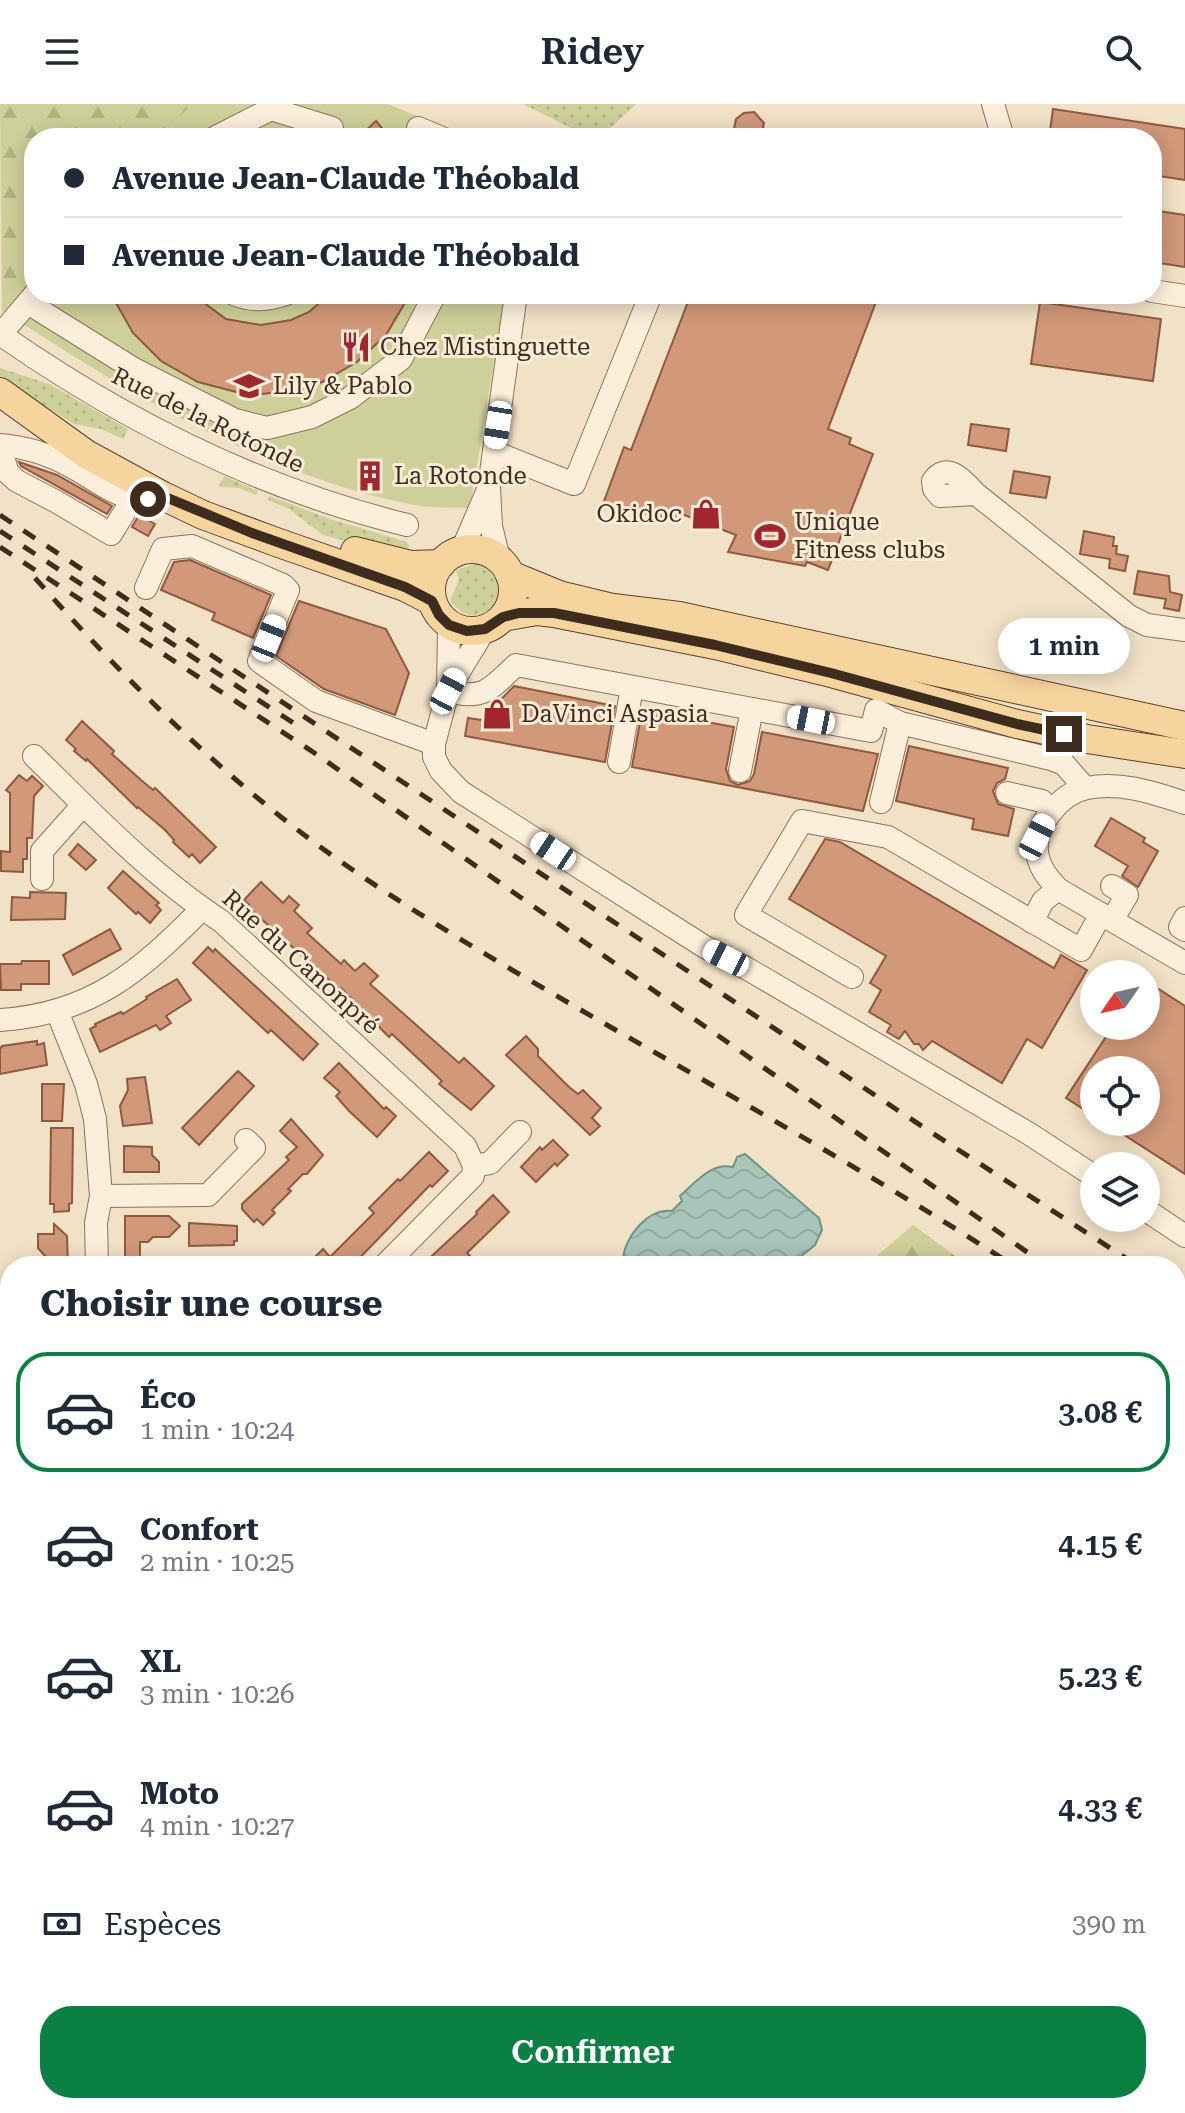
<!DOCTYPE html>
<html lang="fr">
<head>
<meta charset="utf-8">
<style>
  :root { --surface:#fff; --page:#f6f6f7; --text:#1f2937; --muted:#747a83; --line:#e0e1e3; --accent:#0b8043 }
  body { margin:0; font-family:"Roboto Serif",serif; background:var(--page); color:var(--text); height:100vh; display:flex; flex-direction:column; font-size:30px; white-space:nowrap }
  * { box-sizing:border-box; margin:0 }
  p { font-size:26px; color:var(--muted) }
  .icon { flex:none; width:44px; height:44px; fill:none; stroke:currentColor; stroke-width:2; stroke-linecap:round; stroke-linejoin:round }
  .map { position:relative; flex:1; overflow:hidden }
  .panel { position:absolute; left:0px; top:1152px; width:1186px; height:858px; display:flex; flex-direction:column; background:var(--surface); border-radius:32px 32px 0 0; box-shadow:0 4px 20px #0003 }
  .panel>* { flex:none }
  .guide { position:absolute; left:24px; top:24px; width:1138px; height:176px; border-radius:32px; box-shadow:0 4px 20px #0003; display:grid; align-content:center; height:176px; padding:0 40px; background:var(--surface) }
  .needle { width:52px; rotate:236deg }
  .fabs { position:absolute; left:1080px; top:856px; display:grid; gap:16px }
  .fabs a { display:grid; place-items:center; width:80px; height:80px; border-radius:50%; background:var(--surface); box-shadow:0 4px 20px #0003; font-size:40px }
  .end { position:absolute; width:36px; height:36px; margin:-18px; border:10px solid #3e2c1f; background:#fff; box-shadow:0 0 0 4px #fff }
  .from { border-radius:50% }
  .bubble { position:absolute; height:56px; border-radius:28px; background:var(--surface); box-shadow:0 4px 20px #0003; font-size:26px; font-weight:600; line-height:56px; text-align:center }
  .car { position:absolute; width:24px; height:48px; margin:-24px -12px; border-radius:10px; box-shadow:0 0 6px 2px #0007; background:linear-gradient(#fff 24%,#345 0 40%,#fff 0 76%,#345 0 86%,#fff 0) }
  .guide b { display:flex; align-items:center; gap:28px; height:76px; font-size:30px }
  .guide b+b { border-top:2px solid var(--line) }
  .guide i { width:20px; height:20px; background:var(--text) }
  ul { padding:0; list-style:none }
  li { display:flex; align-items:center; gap:24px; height:120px; margin:0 16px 12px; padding:0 24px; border:4px solid transparent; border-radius:32px }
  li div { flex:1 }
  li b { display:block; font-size:30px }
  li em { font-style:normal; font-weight:600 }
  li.selected { border-color:var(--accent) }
  li>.icon { width:72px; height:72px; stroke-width:1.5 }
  h2 { padding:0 40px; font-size:36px; line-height:96px }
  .pay { display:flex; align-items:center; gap:20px; height:88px; padding:0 40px; font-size:30px }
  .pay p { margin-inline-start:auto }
  .action { display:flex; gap:16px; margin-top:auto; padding:16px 40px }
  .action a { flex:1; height:92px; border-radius:32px; background:var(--accent); color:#fff; font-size:32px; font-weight:600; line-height:92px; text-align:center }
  header { display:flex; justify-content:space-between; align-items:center; height:104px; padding:0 40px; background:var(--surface); font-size:36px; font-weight:600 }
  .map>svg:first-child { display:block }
  .grass { fill:url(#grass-dots) }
  .forest { fill:url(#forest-firs) }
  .green { fill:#ced099 }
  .water { fill:url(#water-waves); stroke:#6e9488; stroke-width:2 }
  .building { fill:#d1987a; stroke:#8f593f; stroke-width:2 }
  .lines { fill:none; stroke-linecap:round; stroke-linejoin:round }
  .minor-casing { stroke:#8e725a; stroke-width:24 }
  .major-casing { stroke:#5c402f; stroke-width:30 }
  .minor { stroke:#fbefdb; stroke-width:22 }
  .major { stroke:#f6d49d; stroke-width:28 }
  .rail { stroke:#3e2c1f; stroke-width:5; stroke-dasharray:14 14; stroke-linecap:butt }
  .route { stroke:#3e2c1f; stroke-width:10 }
  .labels { text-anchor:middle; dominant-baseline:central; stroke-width:6; stroke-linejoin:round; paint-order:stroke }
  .poi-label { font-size:24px; fill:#3e2c1f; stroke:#f8ecd7; text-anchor:start }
  .street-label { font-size:24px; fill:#3e2c1f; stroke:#f8ecd7 }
</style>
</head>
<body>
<header><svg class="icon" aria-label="menu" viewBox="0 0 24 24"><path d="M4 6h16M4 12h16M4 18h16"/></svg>Ridey<svg class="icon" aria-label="search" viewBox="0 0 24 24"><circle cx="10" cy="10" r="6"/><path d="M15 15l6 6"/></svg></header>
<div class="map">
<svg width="1185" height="2009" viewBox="0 0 1185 2009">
  <defs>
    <pattern id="grass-dots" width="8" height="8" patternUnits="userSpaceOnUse" patternTransform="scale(2)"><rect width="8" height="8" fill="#ced099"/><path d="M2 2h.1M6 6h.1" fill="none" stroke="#b2b383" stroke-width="1.8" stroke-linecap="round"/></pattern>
    <pattern id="forest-firs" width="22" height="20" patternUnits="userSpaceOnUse" patternTransform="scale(2)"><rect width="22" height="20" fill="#ced099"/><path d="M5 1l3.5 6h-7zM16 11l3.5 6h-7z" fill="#b2b383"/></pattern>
    <pattern id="water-waves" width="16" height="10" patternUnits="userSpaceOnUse" patternTransform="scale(2)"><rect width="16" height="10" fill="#a8c5ba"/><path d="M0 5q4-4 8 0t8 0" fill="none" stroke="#92a99f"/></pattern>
  </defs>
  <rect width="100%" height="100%" fill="#f1e1c6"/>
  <g class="grass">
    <path d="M523,0H636L600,34H591Z"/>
    <path d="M0,264L49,280L128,325L123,335L101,325L74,320L0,274Z"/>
    <path d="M224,372L258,387L256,391L239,384L221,383L219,382Z"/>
    <path d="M269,392L330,415L407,438L409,441L405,453L323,431L289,405L268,396Z"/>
    <path d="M476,460C529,476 480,540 450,496L459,476L456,466Z"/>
  </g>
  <g class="forest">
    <path d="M0,0H192L161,34H34V171L2,206Z"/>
    <path d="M913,1121L969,1162H865Z"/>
    <path d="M1176,1314L1185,1320V1414L1176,1419Z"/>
    <path d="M0,1318L10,1322V1553L0,1549Z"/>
    <path d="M0,1580L10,1583V1615L0,1612Z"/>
  </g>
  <g class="green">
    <path d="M192,0H388L470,34H161Z"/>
    <path d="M34,171V190H505L470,404C452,403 433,405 415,401C269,374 124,287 2,206Z"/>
  </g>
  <g class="water">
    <path d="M745,1050L819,1114L822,1126L815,1141L789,1162H628L623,1157C623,1134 648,1104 672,1107L682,1097L680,1092C696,1078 711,1058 733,1063L737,1053Z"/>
    <path d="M1176,1552L1185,1560V1948L1176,1945Z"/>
    <path d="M0,1630L10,1634V1697L0,1693Z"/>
    <path d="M875,2000H1038L1063,2009H902Z"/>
  </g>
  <g class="building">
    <path d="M1053,5L1185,25V76L1152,71V34H1049Z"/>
    <path d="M754,8L764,19L761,34H738L734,25L736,15L744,9Z"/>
    <path d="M376,17L390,34H358Z"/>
    <path d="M1152,106L1185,111V163L1152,158Z"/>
    <path d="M111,190H192L226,215L261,221L291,216L309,208L329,190H410L386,231L357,258L322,278L302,285L262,290L240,289L198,278L161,257L133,229Z"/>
    <path d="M691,190H879L828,325L851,334L849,340L873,350L828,466L807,458L805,462L728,448L736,431L682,410L679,417L603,400L624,343L631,346Z"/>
    <path d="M1040,198L1161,215L1153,277L1031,260Z"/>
    <path d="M971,320L1009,325L1006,347L968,341Z"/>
    <path d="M19,358L57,371L112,402L107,410L21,362Z"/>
    <path d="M1014,367L1050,373L1046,394L1010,389Z"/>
    <path d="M139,411L155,420L148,432L132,423Z"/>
    <path d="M1084,427L1114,433L1113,442H1117L1116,450L1128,452L1125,467L1109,464L1110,455L1080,450Z"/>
    <path d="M190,456L271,491L253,534L212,516L215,509L161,486L174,458Z"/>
    <path d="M1138,467L1169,472L1170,488L1182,491L1179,507L1164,504L1166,495L1134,490Z"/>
    <path d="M299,497L386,525L409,569L395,611L324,585L276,552Z"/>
    <path d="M514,582L615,602L605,658L465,632L468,614L481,616Z"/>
    <path d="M642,606L734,623L726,665L730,677L738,681L750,677L754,670L762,628L878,650L863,707L632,663Z"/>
    <path d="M82,617L114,647L112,650L141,676L153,686L155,684L216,743L200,759L192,750L189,753L173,738L174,736L165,726L138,703L137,704L87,655L86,657L74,647L76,645L66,636Z"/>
    <path d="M909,642L1008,664L1005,675L997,679L993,687L998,700L1014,705L1008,732L972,725L974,715L896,697Z"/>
    <path d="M19,671L27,677L32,672L43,682L34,692L32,734H27V755H23V768L1,767V747L10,748V689L6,686Z"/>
    <path d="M1111,714L1145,734L1143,738L1158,747L1138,783L1122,772L1128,762L1095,742Z"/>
    <path d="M825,735L840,738L1054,864L1061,851L1087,866L1042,944L1027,935L1002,979L932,937L923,946L919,940H914L905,927L899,935L887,928L891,921L869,908L881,886L870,879L886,852L789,795Z"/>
    <path d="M78,740L96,756L86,766L69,751Z"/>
    <path d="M123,767L159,799L156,801L161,806L150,819L138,808L136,810L108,784Z"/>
    <path d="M261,778L283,799L289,792L299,801L294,807L312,824L307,829L341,860L344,856L355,867L364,859L378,872L370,880L459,959L464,954L494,982L471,1006L439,980L442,977L392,930L389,933L341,884L339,885L248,803L249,801L244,796Z"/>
    <path d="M30,788L66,789L65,815L11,816L12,793L30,794Z"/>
    <path d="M110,825L121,845L73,871L63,851Z"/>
    <path d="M208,843L213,848L215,845L318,940L303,956L271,926L268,929L193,859Z"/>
    <path d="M22,857H49V880H21V886H1L0,860H21Z"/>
    <path d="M177,875L191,896L166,912L171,919L160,926L156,921L100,948L90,925L96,922L95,920L121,908L123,910L147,895L146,893Z"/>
    <path d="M1146,877L1185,902V1070L1104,1018H1146V966H1094V1012L1066,994L1113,922H1146Z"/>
    <path d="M526,932L538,945V952L569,983L578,990L583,986L601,1004L592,1014L600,1022L590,1031L506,951Z"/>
    <path d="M37,937V941L44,939L47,961L0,970V945L2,942Z"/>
    <path d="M339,959L384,1005L386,1003L396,1012L377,1033L349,1007L336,992L340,988L324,974Z"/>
    <path d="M238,967L254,982L199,1041L182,1024Z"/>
    <path d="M145,973L152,1019L123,1022L120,1002L128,986L127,975Z"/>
    <path d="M42,980H64L62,1017H42Z"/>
    <path d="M291,1015L323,1051L307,1070H303L288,1085L291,1087L272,1106L275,1109L263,1121L257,1115L254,1118L242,1105V1100L289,1056L286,1053L297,1043L280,1027Z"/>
    <path d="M51,1024H73L72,1099L69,1100V1107L54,1108V1100H50Z"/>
    <path d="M553,1036L568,1051L557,1062L555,1059L536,1078L521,1063L540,1043L542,1046Z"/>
    <path d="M124,1042L152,1043V1051L159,1058V1068H124Z"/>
    <path d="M429,1048L448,1067L432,1083L430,1081L352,1162H306L323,1145L330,1153L374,1109L369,1104L398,1075L400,1077Z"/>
    <path d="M493,1091L509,1108L467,1149L473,1155L465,1162H421L477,1110L476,1108Z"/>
    <path d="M125,1112H169L180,1122L169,1133H153L148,1138H140V1153H125Z"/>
    <path d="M189,1119L237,1122V1137H234V1141L189,1142Z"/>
    <path d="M54,1120L67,1132L68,1162H46L45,1152L38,1144V1130H54Z"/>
  </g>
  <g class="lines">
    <g class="minor-casing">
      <g id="minor">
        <path d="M993,0L1003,34"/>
        <path d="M418,24L442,34"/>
        <path d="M214,34L271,5L332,24"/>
        <path d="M1152,187L1185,192"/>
        <path d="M234,190C253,198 267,196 286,190"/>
        <path d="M28,199L134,265L235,316L267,324L312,313L350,294L401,255L435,190"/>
        <path d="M0,230C123,316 261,385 407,421"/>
        <path d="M1,230L35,190"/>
        <path d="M0,341C26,343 49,350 72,363C97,376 117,396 146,395"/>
        <path d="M0,344L8,369L17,377L57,398L111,430L132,396"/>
        <path d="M494,348L574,380L651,190"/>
        <path d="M976,390L940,392L934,385L933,377C947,356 965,378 976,390L1129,512L1147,521L1185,526"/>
        <path d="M462,446L487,388"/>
        <path d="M499,455L491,422L489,383L516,190"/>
        <path d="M146,484L163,445L192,442L283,481L288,486L259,557L316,597L434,640"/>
        <path d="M449,521L448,587L434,640V653L441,667L461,688L705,843L746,864L1028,1029L1094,1072"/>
        <path d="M452,579L485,525"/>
        <path d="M448,587C484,597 491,584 516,561L871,627L876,606L900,619L1051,655L1064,660L1085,684"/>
        <path d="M34,652C93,710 152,772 221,817L465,1042L474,1062L473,1072L384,1162"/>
        <path d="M619,658L632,583"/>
        <path d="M740,667L752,605"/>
        <path d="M1007,689L1042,697L1052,707"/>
        <path d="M881,698L900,619"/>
        <path d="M1185,699C1154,689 1120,677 1087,684C1061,689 1034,721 1037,748C1039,764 1048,774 1058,785L1185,859"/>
        <path d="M42,775V747L83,701"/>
        <path d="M1185,814L1180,823L1185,826"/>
        <path d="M1112,816L1127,791L1112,782"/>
        <path d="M1032,818L1043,797L1058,785"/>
        <path d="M852,873L746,811L802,717L888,733L1081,846L1101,810"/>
        <path d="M57,907L86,980L95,1015L101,1092L96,1119L97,1162"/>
        <path d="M0,916C92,910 140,867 202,805"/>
        <path d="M474,1062L490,1059L520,1028"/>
        <path d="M101,1092L208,1091L254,1044L246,1036"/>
        <path d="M1146,1106L1185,1132"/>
      </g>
    </g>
    <g class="major-casing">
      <g id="major">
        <path d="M0,288L86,350L163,392L203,411L276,438L405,483L432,497"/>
        <circle cx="472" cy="486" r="41"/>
        <path d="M355,447L411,461L441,460"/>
        <path d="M510,471L559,491L613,504L679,512L1185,622"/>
        <path d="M503,513L537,507L554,509L715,541L831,569L1017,620L1087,635L1185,650"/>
      </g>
    </g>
    <use href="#minor" class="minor"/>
    <use href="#major" class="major"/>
    <g class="rail">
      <path d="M0,411L923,1023L1138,1162"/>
      <path d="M0,427L298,622"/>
      <path d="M0,443L316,650L1047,1162"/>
      <path d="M35,474C127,578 226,677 340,757C421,814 507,863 593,913C734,994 877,1073 1014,1162"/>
      <path d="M1176,1198L1185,1204"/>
      <path d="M1176,1253L1185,1259"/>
      <path d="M1176,1271L1185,1277"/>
    </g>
  </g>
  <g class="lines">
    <path class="route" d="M148,395L163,392L252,429L405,483L432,497L439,511L449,521L467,527L485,525L503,513L519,509H554L715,541L831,569L1017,620L1064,630"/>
  </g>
  <defs>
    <g id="restaurant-bare" transform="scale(2.4)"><path d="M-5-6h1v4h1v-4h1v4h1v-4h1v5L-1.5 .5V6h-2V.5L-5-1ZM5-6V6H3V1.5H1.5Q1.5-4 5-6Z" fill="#a12630" stroke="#f8ecd7" stroke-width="2.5" paint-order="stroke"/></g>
    <g id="school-bare" transform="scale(2.4)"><path d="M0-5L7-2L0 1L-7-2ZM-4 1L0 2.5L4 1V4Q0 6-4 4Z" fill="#a12630" stroke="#f8ecd7" stroke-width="2.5" paint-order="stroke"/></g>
    <g id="building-bare" transform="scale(2.4)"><path d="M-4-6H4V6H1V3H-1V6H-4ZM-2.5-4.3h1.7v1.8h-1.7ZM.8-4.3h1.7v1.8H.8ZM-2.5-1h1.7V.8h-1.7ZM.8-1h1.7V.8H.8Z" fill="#a12630" stroke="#f8ecd7" stroke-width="2.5" paint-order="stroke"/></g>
    <g id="shop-bare" transform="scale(2.4)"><path d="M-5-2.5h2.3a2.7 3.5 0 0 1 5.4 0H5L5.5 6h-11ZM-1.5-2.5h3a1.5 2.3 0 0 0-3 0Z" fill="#a12630" stroke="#f8ecd7" stroke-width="2.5" paint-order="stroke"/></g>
    <g id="stadium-bare" transform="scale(2.4)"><path d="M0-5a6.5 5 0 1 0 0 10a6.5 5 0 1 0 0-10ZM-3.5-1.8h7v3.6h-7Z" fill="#a12630" stroke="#f8ecd7" stroke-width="2.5" paint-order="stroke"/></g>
  </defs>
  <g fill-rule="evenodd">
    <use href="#restaurant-bare" x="356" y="243"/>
    <use href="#school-bare" x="249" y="282"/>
    <use href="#building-bare" x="370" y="372"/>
    <use href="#shop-bare" x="706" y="410"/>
    <use href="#stadium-bare" x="770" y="432"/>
    <use href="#shop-bare" x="497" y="610"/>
  </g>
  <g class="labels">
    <g class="poi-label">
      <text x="380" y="243">Chez Mistinguette</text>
      <text x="273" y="282">Lily &amp; Pablo</text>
      <text x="394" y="372">La Rotonde</text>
      <text x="682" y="410" text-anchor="end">Okidoc</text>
      <text x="794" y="418">Unique<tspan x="794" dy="28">Fitness clubs</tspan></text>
      <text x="521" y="610">DaVinci Aspasia</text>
    </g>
    <g class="street-label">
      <text transform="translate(208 316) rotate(26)">Rue de la Rotonde</text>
      <text transform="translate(301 858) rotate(42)">Rue du Canonpré</text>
    </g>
  </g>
</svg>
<div class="fabs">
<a><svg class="needle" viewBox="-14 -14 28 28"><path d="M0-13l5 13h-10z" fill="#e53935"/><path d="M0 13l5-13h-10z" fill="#747a83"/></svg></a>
<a><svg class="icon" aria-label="locate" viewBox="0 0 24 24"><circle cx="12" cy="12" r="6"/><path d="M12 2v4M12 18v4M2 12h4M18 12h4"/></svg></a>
<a><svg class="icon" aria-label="layers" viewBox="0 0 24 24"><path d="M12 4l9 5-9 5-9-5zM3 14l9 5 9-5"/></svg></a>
</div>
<i class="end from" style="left:148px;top:395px"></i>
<i class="end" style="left:1064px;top:630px"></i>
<div class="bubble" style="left:998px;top:514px;width:132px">1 min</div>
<i class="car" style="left:498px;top:321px;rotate:189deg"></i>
<i class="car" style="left:269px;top:534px;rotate:22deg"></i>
<i class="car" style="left:448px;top:587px;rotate:28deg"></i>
<i class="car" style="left:811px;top:616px;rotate:281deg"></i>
<i class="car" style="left:1037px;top:733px;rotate:27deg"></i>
<i class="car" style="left:553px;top:747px;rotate:303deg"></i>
<i class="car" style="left:726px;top:854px;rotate:297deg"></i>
<div class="guide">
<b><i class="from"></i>Avenue Jean-Claude Théobald</b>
<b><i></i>Avenue Jean-Claude Théobald</b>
</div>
<section class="panel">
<h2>Choisir une course</h2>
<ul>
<li class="selected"><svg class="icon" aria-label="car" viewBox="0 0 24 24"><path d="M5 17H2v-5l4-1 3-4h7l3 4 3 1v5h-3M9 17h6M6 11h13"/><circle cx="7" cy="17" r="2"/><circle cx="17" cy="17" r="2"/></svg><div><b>Éco</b><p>1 min · 10:24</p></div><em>3.08 €</em></li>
<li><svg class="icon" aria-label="car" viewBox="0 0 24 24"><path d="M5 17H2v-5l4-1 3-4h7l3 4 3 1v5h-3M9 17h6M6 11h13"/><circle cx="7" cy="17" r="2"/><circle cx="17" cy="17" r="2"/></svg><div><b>Confort</b><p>2 min · 10:25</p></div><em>4.15 €</em></li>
<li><svg class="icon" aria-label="car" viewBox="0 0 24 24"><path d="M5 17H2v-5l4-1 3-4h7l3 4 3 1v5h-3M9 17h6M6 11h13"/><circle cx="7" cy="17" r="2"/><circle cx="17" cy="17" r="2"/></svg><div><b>XL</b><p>3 min · 10:26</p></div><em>5.23 €</em></li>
<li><svg class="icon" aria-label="car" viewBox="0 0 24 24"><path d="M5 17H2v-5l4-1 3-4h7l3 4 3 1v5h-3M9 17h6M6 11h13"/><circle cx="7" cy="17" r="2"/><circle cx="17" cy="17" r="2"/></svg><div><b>Moto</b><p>4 min · 10:27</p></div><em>4.33 €</em></li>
</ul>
<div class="pay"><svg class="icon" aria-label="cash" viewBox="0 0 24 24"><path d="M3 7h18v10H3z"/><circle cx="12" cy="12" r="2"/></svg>Espèces<p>390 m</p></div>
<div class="action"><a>Confirmer</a></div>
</section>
</div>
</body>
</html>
